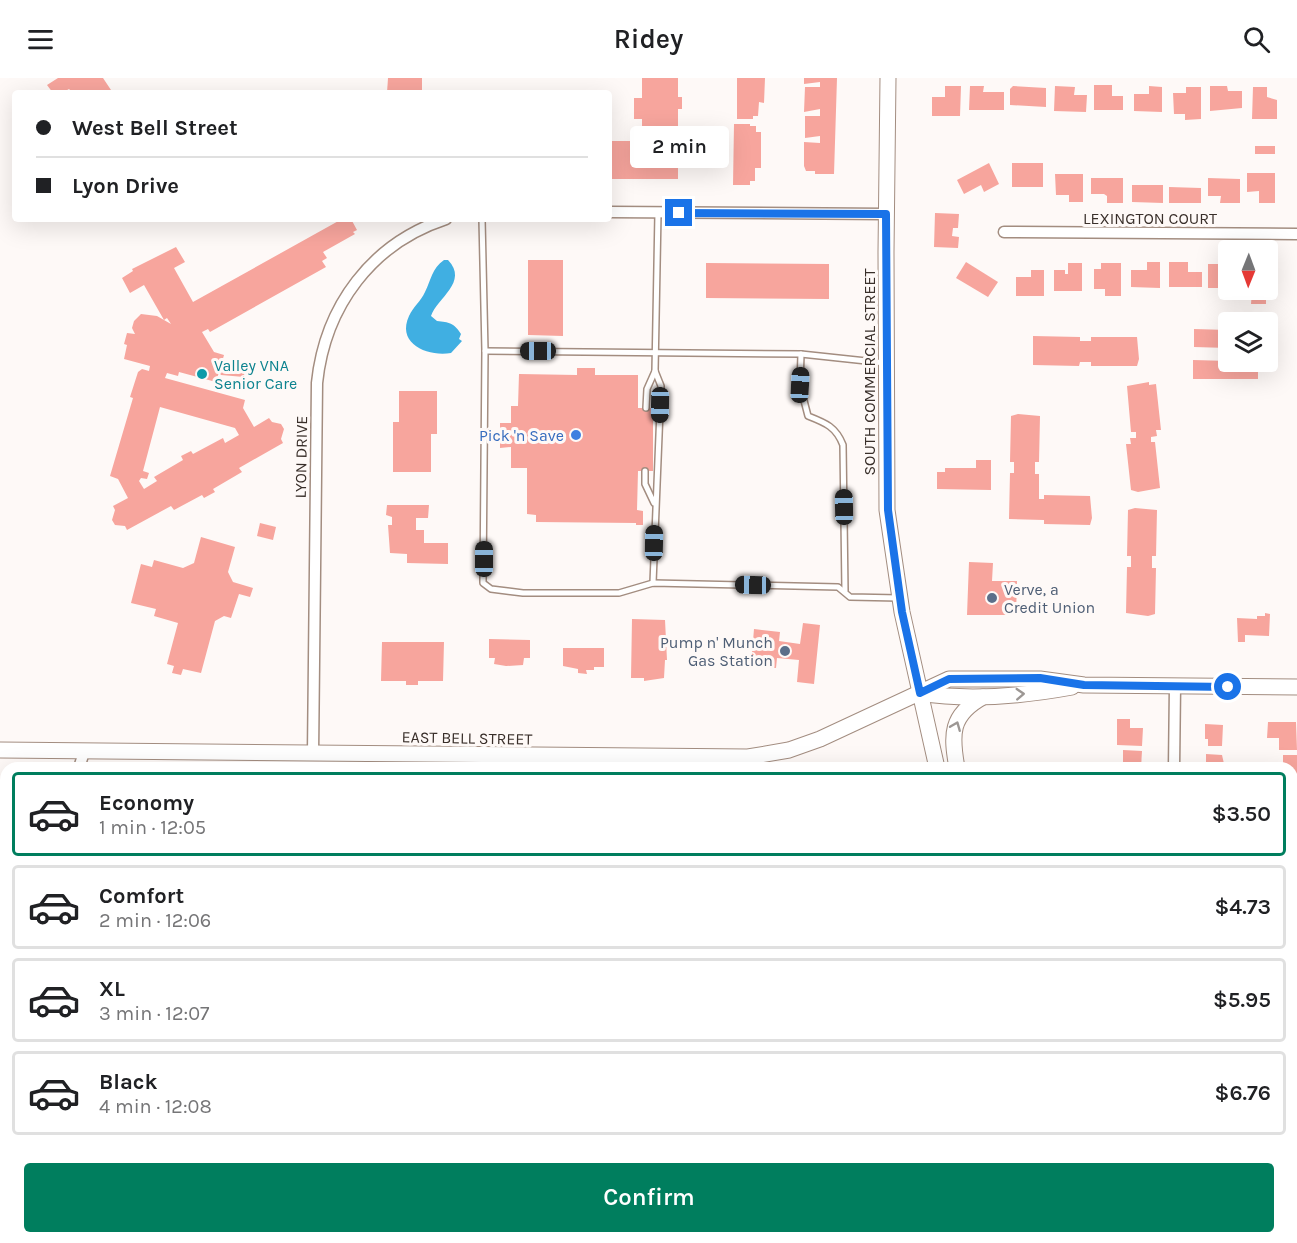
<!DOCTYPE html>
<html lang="en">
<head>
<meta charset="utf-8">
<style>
  :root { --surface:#fff; --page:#f2f2f2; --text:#202124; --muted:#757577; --line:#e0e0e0; --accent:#007e5e }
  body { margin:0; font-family:Karla,sans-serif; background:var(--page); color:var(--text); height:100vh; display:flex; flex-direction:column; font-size:22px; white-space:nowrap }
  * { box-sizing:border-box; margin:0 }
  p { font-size:20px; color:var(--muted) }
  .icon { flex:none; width:33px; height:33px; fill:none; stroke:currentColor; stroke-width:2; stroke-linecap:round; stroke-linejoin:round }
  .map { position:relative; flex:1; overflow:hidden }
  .panel { position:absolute; left:0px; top:684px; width:1298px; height:482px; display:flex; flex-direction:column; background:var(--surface); border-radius:18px 18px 0 0; box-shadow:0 6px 24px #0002 }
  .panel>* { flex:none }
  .banner { position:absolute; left:12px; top:12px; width:600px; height:132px; border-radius:6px; box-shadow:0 6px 24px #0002; display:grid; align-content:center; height:132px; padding:0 24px; background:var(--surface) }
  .needle { width:39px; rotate:181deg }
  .fabs { position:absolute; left:1218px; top:162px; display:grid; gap:12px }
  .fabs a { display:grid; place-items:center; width:60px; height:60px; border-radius:6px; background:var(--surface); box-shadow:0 6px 24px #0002; font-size:30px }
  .end { position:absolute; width:27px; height:27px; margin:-14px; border:8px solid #1a73e8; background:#fff; box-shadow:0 0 0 3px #fff }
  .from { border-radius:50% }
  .bubble { position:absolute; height:42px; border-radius:6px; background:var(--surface); box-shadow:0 6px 24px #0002; font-size:20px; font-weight:600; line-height:42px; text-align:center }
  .car { position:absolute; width:18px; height:36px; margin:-18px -9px; border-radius:8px; box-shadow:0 0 4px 2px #0007; background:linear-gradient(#222 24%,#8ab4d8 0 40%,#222 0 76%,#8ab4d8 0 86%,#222 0) }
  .banner b { display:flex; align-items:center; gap:21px; height:57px; font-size:22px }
  .banner b+b { border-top:2px solid var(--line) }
  .banner i { width:15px; height:15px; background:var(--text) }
  ul { padding:10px 0 0; list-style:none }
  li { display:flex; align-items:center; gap:18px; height:84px; margin:0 12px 9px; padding:0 12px; border:3px solid var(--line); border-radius:6px }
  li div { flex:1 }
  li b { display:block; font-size:22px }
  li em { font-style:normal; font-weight:600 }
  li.on { border-color:var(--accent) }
  li>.icon { width:54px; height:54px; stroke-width:1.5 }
  .cta { display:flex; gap:12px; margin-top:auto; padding:12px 24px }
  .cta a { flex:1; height:69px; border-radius:6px; background:var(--accent); color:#fff; font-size:24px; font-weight:600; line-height:69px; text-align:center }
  header { display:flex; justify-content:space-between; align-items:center; height:78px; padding:0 24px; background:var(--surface); font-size:27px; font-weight:600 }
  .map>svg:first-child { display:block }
  .water { fill:#40afe2 }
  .building { fill:#f7a59d; fill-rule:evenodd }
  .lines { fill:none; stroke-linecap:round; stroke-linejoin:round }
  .lane-casing { stroke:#a38d80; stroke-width:8 }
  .street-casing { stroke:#a38d80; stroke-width:13 }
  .secondary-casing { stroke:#a38d80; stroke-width:17 }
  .lane { stroke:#fff; stroke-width:5 }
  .street { stroke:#fff; stroke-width:10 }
  .secondary { stroke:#fff; stroke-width:15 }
  .oneway { stroke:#9c9794 }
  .route { stroke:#1a73e8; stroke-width:8 }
  .culture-dot { fill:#0f9aa8; stroke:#fef9f7; stroke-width:2 }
  .shop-dot { fill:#3f7fe0; stroke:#fef9f7; stroke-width:2 }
  .service-dot { fill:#5c6f8a; stroke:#fef9f7; stroke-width:2 }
  .labels { text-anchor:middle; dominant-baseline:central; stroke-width:6; stroke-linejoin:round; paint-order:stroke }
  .street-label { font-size:16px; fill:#392f2a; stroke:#fef9f7 }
  .culture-label { font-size:16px; fill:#0d838f; stroke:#fef9f7; text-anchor:start }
  .shop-label { font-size:16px; fill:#366cbe; stroke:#fef9f7; text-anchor:end }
  .service-label { font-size:16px; fill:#4e5e75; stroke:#fef9f7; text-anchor:start }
</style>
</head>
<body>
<header><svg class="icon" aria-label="menu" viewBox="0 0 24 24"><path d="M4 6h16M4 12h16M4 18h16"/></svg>Ridey<svg class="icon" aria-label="search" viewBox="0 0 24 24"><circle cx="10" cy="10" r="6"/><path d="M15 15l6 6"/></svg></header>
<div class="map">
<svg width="1297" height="1165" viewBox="0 0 1297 1165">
  <rect width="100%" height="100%" fill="#fef9f7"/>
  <path class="water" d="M444,182H448C469,204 437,220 431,238L437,243C449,244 454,245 461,256L459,261L462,263L451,275C428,279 396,266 409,238C413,229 421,223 425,214C431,202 432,190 444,182Z"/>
  <g class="building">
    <path d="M58,0H103L113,15H67L71,13L69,11L62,15H53L47,7Z"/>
    <path d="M388,0H422V15H387Z"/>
    <path d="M642,0H678V19H682V31H678V101H609V63H642V41H634V20H642Z"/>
    <path d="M737,0H765L764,25L759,24L758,38H753V41H737Z"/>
    <path d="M804,0H837L834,96H815V93H806L804,88V64L820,65V58L805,60V38H820V31L804,34L805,9H820V4L804,6Z"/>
    <path d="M1094,7H1112V18H1123V32H1094Z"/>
    <path d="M945,8H961L960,38H932V19H945Z"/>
    <path d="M970,8H984L983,14H1004V32H969Z"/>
    <path d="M1013,8L1046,10V29L1010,27V11Z"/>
    <path d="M1055,8L1075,9L1074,17H1087L1086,34L1054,33Z"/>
    <path d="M1149,8L1162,9V34L1134,33V16H1149Z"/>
    <path d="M1210,8H1227L1228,13H1242V30L1210,33Z"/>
    <path d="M1186,9H1201V41L1185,42V36H1174L1173,15H1186Z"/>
    <path d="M1253,9H1267V19L1277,22V41H1252Z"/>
    <path d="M734,46H750V48H756V54H761V90H755V103H750V107H733Z"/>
    <rect x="1255" y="68" width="20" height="8"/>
    <path d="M989,85L999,106L984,114L981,107L964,116L957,102Z"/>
    <rect x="1012" y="85" width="31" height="24"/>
    <path d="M1247,95H1275V125H1259V113L1247,114Z"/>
    <path d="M1055,96H1083V124H1069V117H1056Z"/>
    <path d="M1091,100H1123V125H1107V118L1104,116H1091Z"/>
    <path d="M1208,100L1240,101V125H1220L1221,118H1208Z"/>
    <path d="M1132,107H1163V125L1132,124Z"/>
    <path d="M1169,109L1201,110V125H1169Z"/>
    <path d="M935,135L959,136L958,150H953L952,158L959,159L958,170L934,169Z"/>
    <path d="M342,141H351L357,152L353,154L355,156L323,174L327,180L322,183L326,189L210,254L208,251L202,254L214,274L224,277L222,284L245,286L244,299L221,297L219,294L216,304L179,294L178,298L167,295L165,300L245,322L243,330L254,349L269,340L272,344L281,346L284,351L281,361L283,365L239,390L242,394L213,411L215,414L204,420L202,417L174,432L171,428L127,452L125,448L115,447L112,442L115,432L113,428L128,420L118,401L110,398L133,320L130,319L138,294L142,291L149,293L150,288L124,281L127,267L124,266L127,255L135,256L132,250L134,243L141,236L157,238L171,246L167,240L164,242L144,207L130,215L122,200L133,193L132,191L176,169L185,184L174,190L193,224ZM160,329L235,350L239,357L225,365L223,360L193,376L191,373L181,378L183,382L154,399L157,403L144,411L139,403L141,400L147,401L149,395L143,393Z"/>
    <path d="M528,182H563V258L528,257Z"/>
    <path d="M966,184L998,204L988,219L956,200Z"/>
    <path d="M1147,184H1160V210L1131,209V192H1147Z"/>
    <path d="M1169,184H1188V194H1202V209H1169Z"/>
    <path d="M706,185L829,186V221L706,220Z"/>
    <path d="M1068,185H1082V213H1054V192H1065V196H1068Z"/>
    <path d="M1101,185H1121V218H1105V211H1094V191H1101Z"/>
    <path d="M1268,185H1274L1271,214H1266V226H1251L1252,212H1268Z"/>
    <path d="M1208,186H1225V190H1228V207H1225V210H1208Z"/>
    <path d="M1031,192H1044V218H1016V199H1031Z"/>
    <path d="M1194,251L1228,252V270L1194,269Z"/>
    <path d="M1033,258L1080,259V263H1091V259H1137L1139,281L1137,288H1091V284H1080L1079,288L1033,287Z"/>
    <path d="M1193,282L1266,284V288H1258V301H1193Z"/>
    <path d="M577,290H595V297H638V330H653V393H638L637,432L643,433V447H636V445L536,444V437L527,436V390H511V369L500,370V345H511V328H518L519,296L577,297Z"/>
    <path d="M1149,304V307L1156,306L1161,352H1156L1157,358L1151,359V364H1155L1160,410L1138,414L1131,412L1126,366H1131L1130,360H1136V354H1131L1127,308Z"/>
    <path d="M399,313H437V356H431V394H393V344H399Z"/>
    <path d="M1018,336L1040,338L1039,384H1035V396H1039V421H1044V417L1090,418L1092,440L1090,447L1044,446V442L1009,441L1010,395H1014V384H1010L1011,338Z"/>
    <path d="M976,382H991V412L937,411V394H945V390H976Z"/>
    <path d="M387,427H429L428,440H416V452H424V465H448V486L407,485V476L390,475L388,447H392V439L386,437Z"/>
    <path d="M1135,430L1157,432L1156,478H1152V490H1156L1155,536L1148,538L1126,535L1127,489H1131V478H1127L1128,432Z"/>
    <path d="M260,445L276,449L273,462L257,458Z"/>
    <path d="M201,459L235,469L228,494L233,504L253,510L250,519L239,516L231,540L224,538L215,543L201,595L183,591L181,597L172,595L174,588L167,586L178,545L154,538L156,531L131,525L141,486L152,489L154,482L183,490L194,485Z"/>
    <path d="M969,484L993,485L992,503H1017L1016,537H967Z"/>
    <path d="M1265,535L1270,536L1269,558L1245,557V564H1238L1237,540L1257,541V538H1265Z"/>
    <path d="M632,541L665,542L667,582H665L664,600L644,603V600H631Z"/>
    <path d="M803,545L820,547L814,606L797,604L799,582L777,580L776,590L751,587L754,551L780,554L779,563L800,566Z"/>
    <path d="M489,561L530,562V580H524L523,587L506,588L494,586L495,580H489Z"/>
    <path d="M382,564H444L443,603H418V607H406V603H381Z"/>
    <path d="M563,570H604V589H594V592H586L587,596L578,595V591L563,588Z"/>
    <path d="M1117,641H1130V650H1143L1142,668L1117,667Z"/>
    <path d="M1268,644H1296L1297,672H1279V660H1267Z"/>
    <path d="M1205,646L1223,647L1222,668H1208V661H1205Z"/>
    <path d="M1123,672L1142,673L1141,690H1123Z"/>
    <path d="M1206,676L1222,677L1225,690H1206Z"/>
    <path d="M1283,677H1297V705H1292V690H1283Z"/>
    <path d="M1292,715H1297L1296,743H1292Z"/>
    <rect x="0" y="735" width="6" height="23"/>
    <rect x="1292" y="752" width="5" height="27"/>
    <rect x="1292" y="788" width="5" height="25"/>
    <path d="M1292,823H1295L1297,849H1292Z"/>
    <rect x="1292" y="857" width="5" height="17"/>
    <path d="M1292,895L1297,896V920H1292Z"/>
    <rect x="1292" y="930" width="5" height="25"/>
    <path d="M1292,1000H1295L1296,1026H1292Z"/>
    <path d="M1292,1032H1297L1296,1053H1292Z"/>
    <path d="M1292,1082H1295L1294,1123H1292Z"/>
    <path d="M1292,1129H1295L1294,1165H1277V1160H1292Z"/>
    <path d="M308,1160V1165H286V1161Z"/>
    <rect x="375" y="1160" width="24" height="5"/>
    <rect x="1199" y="1160" width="16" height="5"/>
  </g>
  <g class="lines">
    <g class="lane-casing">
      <g id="lane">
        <path d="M482,141L485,273L483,505L491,511L523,515H619L653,505L838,509L850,519L899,520"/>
        <path d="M485,273L801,276L885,285"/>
        <path d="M801,276L800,307L808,338C826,345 836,349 843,367L845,513"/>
        <path d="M646,330L647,311L655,293"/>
        <path d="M645,393V406L654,425"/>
        <path d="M653,505L661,308L655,293L658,135"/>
        <path d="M999,1160L1000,1165"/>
      </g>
    </g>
    <g class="street-casing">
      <g id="street">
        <path d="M609,134L886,136"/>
        <path d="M1004,154L1297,156"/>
        <path d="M313,676L317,305C325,228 372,165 446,141"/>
        <path d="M79,690L84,674"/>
        <path d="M1174,690L1175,608"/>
        <path d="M0,788L6,789"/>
        <path d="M0,963H6"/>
        <path d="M78,1165V1160"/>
        <path d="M258,1165V1160"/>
        <path d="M430,1165V1160"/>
        <path d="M1169,1165V1160"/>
      </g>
    </g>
    <g class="secondary-casing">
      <g id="secondary">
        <path d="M888,0L886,174L887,432L902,534L937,690"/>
        <path d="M920,615C970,623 1023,618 1072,609"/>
        <path d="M0,672L748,679L789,672L820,661L949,601H1040L1084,607L1297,609"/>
        <path d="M957,690C951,657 950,637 983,619"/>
        <path d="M1045,1160L1046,1165"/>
      </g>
    </g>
    <use href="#lane" class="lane"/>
    <use href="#street" class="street"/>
    <use href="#secondary" class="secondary"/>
  </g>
  <defs><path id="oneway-chevron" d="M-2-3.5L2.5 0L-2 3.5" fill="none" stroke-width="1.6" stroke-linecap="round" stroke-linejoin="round" transform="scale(1.5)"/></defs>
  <g class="oneway">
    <use href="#oneway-chevron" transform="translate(1020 616) rotate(-3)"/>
    <use href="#oneway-chevron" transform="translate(956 648) rotate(-68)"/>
  </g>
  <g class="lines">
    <path class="route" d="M679,135L886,136L888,432L902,534L920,615L949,601L1040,600L1084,607L1228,609"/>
  </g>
  <circle class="culture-dot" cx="202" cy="296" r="6"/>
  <circle class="shop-dot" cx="576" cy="357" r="6"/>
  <g class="service-dot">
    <circle cx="992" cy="520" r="6"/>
    <circle cx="785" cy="573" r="6"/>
  </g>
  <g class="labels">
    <g class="street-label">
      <text x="1150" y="140">LEXINGTON COURT</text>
      <text transform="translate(869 294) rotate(-90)">SOUTH COMMERCIAL STREET</text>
      <text transform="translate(301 379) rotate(-89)">LYON DRIVE</text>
      <text transform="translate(467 660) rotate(1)">EAST BELL STREET</text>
    </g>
    <g class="culture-label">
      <text x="214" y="287">Valley VNA<tspan x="214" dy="18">Senior Care</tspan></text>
    </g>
    <g class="shop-label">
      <text x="564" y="357">Pick 'n Save</text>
    </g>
    <g class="service-label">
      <text x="1004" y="511">Verve, a<tspan x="1004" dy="18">Credit Union</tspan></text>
      <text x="773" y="564" text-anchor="end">Pump n' Munch<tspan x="773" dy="18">Gas Station</tspan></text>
    </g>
  </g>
</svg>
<div class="fabs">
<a><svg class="needle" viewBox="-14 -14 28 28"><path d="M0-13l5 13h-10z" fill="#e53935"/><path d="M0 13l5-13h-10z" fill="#757577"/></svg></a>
<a><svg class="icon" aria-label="layers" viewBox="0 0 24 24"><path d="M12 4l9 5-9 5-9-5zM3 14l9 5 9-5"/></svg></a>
</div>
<i class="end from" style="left:1228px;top:609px"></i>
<i class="end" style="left:679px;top:135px"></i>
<div class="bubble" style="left:630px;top:48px;width:99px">2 min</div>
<i class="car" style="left:538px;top:273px;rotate:270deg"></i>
<i class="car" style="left:800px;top:307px;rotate:3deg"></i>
<i class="car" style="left:660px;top:327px;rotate:181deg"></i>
<i class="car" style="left:844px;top:429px;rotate:359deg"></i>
<i class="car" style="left:654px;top:465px;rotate:1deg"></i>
<i class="car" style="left:484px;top:481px;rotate:0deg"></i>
<i class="car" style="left:753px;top:507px;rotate:271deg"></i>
<div class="banner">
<b><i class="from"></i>West Bell Street</b>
<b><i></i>Lyon Drive</b>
</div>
<section class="panel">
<ul>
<li class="on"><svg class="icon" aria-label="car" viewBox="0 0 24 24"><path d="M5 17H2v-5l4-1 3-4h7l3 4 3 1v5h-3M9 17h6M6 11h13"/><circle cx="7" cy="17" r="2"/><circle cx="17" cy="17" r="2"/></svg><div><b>Economy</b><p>1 min · 12:05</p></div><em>$3.50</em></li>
<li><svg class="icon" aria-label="car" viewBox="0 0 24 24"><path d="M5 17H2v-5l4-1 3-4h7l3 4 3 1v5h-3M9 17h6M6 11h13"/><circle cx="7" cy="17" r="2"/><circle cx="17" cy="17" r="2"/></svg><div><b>Comfort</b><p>2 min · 12:06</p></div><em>$4.73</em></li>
<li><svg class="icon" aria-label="car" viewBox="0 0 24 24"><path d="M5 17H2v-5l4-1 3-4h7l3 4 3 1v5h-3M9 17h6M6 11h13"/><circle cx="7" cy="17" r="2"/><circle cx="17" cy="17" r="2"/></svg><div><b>XL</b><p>3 min · 12:07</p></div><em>$5.95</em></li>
<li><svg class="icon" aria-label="car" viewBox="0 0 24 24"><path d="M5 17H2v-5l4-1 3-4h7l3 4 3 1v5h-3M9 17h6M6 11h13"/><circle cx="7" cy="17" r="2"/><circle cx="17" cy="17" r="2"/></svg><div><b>Black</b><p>4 min · 12:08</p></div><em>$6.76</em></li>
</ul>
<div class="cta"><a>Confirm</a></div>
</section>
</div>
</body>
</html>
